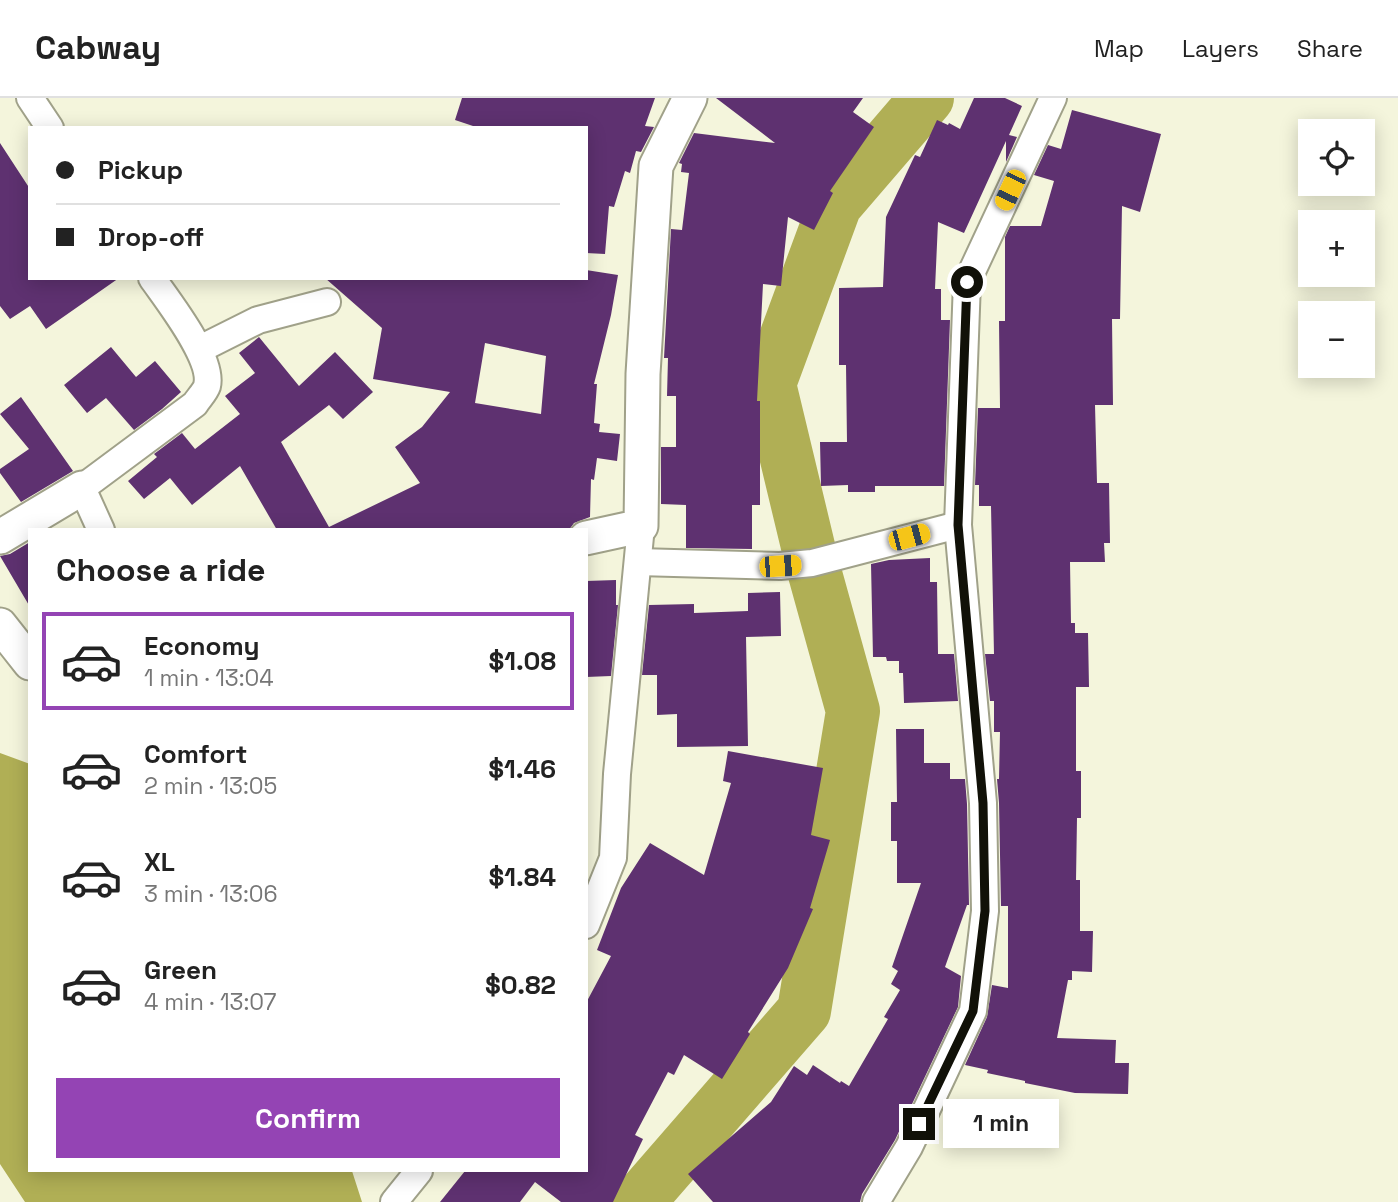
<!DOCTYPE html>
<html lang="en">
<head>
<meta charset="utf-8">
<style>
  :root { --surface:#fff; --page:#f2f2f2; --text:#222; --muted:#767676; --line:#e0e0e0; --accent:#9444b4 }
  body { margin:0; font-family:"Space Grotesk",sans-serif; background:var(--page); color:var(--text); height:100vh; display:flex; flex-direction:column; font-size:26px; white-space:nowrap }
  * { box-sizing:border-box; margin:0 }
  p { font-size:23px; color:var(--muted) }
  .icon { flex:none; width:38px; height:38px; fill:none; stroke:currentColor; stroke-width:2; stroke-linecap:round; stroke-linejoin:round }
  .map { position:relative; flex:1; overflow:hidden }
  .panel { position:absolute; left:28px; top:430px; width:560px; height:644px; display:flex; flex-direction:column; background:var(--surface); border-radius:0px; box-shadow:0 4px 18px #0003 }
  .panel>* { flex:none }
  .guide { position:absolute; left:28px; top:28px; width:560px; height:154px; border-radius:0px; box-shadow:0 4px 18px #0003; display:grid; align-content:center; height:154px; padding:0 28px; background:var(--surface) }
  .tools { position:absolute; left:1298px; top:21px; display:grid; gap:14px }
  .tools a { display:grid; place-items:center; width:77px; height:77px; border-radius:0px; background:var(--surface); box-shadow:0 4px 18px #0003; font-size:35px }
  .end { position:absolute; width:32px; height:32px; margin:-16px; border:9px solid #111108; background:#fff; box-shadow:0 0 0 4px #fff }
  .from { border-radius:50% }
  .bubble { position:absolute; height:49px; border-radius:0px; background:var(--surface); box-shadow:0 4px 18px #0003; font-size:23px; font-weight:700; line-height:49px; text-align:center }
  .car { position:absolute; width:21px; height:42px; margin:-21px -10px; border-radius:9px; box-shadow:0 0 5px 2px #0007; background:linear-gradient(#f5c518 24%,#345 0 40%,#f5c518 0 76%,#345 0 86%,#f5c518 0) }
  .guide b { display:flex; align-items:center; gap:24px; height:66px; font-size:26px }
  .guide b+b { border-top:2px solid var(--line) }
  .guide i { width:18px; height:18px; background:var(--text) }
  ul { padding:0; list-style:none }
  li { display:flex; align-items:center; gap:21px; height:98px; margin:0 14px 10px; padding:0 14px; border:4px solid transparent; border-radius:0px }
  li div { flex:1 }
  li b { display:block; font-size:26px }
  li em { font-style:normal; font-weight:700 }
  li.active { border-color:var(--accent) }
  li>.icon { width:63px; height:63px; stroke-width:1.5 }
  h2 { padding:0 28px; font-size:32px; line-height:84px }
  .primary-button { display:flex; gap:14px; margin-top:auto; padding:14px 28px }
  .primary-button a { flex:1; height:80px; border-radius:0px; background:var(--accent); color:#fff; font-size:28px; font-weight:700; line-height:80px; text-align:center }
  header { display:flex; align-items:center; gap:42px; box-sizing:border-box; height:98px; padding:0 35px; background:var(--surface); border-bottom:2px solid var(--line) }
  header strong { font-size:33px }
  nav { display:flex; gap:38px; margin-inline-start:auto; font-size:24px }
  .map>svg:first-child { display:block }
  .water { fill:#b0af55 }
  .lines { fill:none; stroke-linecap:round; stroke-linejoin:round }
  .river { stroke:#b0af55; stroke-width:54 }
  .building { fill:#5e3170; fill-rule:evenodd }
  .minor-casing { stroke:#a0a189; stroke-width:30 }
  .tertiary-casing { stroke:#a0a189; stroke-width:37 }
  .minor { stroke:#fff; stroke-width:26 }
  .tertiary { stroke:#fff; stroke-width:33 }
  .route { stroke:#111108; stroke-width:9 }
</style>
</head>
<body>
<header>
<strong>Cabway</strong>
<nav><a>Map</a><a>Layers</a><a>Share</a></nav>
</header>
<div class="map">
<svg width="1398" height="1104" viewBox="0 0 1398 1104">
  <rect width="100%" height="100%" fill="#f4f5dc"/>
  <path class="water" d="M0,655L30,666V1073H352L362,1104H25L0,1066Z"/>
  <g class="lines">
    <path class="river" d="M638,1104L804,913L853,613L812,465L769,286L835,107L927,0"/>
  </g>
  <g class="building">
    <path d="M462,0H655L645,28L654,29L641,54L636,53L630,75L625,73L614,109L609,108L605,156L586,155V30H479L455,22Z"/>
    <path d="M716,0H863L853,14L874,29L830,93L833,95L814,132L788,119L781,188L763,186L757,303H760V407H752V451L686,450V407L661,406V349H676V298H667L668,260H664L671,131L682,132L689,75L681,74L682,66L679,65L694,35L775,45Z"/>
    <path d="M974,0H1005L1022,8L1009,37L1017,39L1006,64V43L964,135L938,124L935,191H941V222H950L944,388H875V394H848V387L821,388L820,344H847L846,267H839V190L883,189L886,119L915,57L920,59L937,22L948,27L949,25L960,31Z"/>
    <path d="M1072,12L1161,36L1140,114L1122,108L1120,221H1112L1113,307H1095L1097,385H1109L1110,445H1104L1105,464H1070L1071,525H1075V535H1088L1089,589H1076V673H1081V720H1077L1076,782H1080V833H1093L1092,874L1072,873V882H1068L1057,940L1116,942L1115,965H1129L1128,996L1075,995L1025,985V983L987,975L988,972L965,967L987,919L992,887L1008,890V808H1001L999,705L997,681H999L1000,634H994V603H990L985,556H994L991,408H979V387H975L978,310H1000L999,223H1005V139L1010,128H1041L1054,83L1034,77L1048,47L1061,51Z"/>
    <path d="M0,45L30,91V180H119L46,231L30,208L10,221L0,208Z"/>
    <path d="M586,172L618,177L611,217L594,286H597L594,325L600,326L599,334L620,336L617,363L597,360L594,382L591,381L590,419L574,425L569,432H277L240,368L192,407L170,380L144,401L128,383L157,359L154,356L182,335L195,351L240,316L225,298L255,275L239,255L259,239L299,288L335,254L373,294L343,321L329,307L281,344L329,429L420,385L395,349L422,329L450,294L373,281L382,230L325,180H586ZM485,245L546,258L541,316L475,305Z"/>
    <path d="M111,249L136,279L155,263L181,294L162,311L134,332L106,300L87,315L64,287Z"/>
    <path d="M21,299L73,373L21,404L0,375V371L29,351L0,316Z"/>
    <path d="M30,444V509L0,458L10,456Z"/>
    <path d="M930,460V484H937L938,556H954L958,603L904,605L903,575H899V563H887L886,559H873L871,466L889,462Z"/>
    <path d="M616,482V507H618L611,578L586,579V483Z"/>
    <path d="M780,494L781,538L746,539L748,648L677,649V616L657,617V577H642L649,507L694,506V515L748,513V495Z"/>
    <path d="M896,631H924V665H950V681H965L967,706L969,807H967L945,869L961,878L958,909L895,1042L862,1096L860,1104H713L688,1076L771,1004L794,968L807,977L813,967L840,985L841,983L849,988L888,921L884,919L900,892L891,886L898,873L892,869L921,785H897V743H891V704H897Z"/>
    <path d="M728,653L823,670L811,737L830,742L810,810L813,811L788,870L748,934L750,936L722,981L684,957L674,977L668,974L635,1037L643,1041L613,1104H561L535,1084L520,1104H440L465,1073H586V905L611,858L597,852L621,790L650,745L704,777L731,685L723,683Z"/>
  </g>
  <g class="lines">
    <g class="minor-casing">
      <g id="minor">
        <path d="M30,0L50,30"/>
        <path d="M200,251L258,222L327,204"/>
        <path d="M101,432L82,390L195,306C198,301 205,294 207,288C214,261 168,203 152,180"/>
        <path d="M638,464L780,468L812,465L958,427"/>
        <path d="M586,827L613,760L617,676L641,428"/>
        <path d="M394,1104L419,1073"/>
        <path d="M876,1104L909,1049L973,913L985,813L983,705L958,427L967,184L1053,0"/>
      </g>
    </g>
    <g class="tertiary-casing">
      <g id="tertiary">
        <path d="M0,439L82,390"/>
        <path d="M586,440L641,428L643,276L656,68L690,0"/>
        <path d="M0,527L30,565"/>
      </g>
    </g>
    <use href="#minor" class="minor"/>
    <use href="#tertiary" class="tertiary"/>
  </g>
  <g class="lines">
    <path class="route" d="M919,1026L973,913L985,813L983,705L958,427L967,184"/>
  </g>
</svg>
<div class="tools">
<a><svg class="icon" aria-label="locate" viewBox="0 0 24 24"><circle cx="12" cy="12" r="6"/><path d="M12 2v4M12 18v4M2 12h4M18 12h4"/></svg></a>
<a>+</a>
<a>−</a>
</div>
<i class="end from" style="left:967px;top:184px"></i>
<i class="end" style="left:919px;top:1026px"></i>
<div class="bubble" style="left:943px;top:1001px;width:116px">1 min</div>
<i class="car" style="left:1010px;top:92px;rotate:205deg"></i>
<i class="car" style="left:909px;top:439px;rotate:75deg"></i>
<i class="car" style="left:780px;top:468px;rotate:86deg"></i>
<div class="guide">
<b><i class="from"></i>Pickup</b>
<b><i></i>Drop-off</b>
</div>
<section class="panel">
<h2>Choose a ride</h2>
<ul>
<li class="active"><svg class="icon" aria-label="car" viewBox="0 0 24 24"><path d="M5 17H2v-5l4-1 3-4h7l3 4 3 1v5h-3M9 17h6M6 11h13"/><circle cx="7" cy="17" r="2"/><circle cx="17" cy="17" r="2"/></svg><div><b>Economy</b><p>1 min · 13:04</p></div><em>$1.08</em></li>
<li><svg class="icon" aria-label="car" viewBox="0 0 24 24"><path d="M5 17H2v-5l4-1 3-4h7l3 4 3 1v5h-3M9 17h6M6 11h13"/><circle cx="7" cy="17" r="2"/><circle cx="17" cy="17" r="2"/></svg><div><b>Comfort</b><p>2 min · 13:05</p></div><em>$1.46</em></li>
<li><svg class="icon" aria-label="car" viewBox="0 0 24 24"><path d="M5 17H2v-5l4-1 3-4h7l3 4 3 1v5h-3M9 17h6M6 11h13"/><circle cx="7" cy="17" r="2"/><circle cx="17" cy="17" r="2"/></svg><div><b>XL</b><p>3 min · 13:06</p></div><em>$1.84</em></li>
<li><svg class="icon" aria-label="car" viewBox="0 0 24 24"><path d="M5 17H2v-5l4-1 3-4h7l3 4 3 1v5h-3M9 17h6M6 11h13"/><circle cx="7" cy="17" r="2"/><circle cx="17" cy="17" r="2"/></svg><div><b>Green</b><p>4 min · 13:07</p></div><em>$0.82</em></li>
</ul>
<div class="primary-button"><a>Confirm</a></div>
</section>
</div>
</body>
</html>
